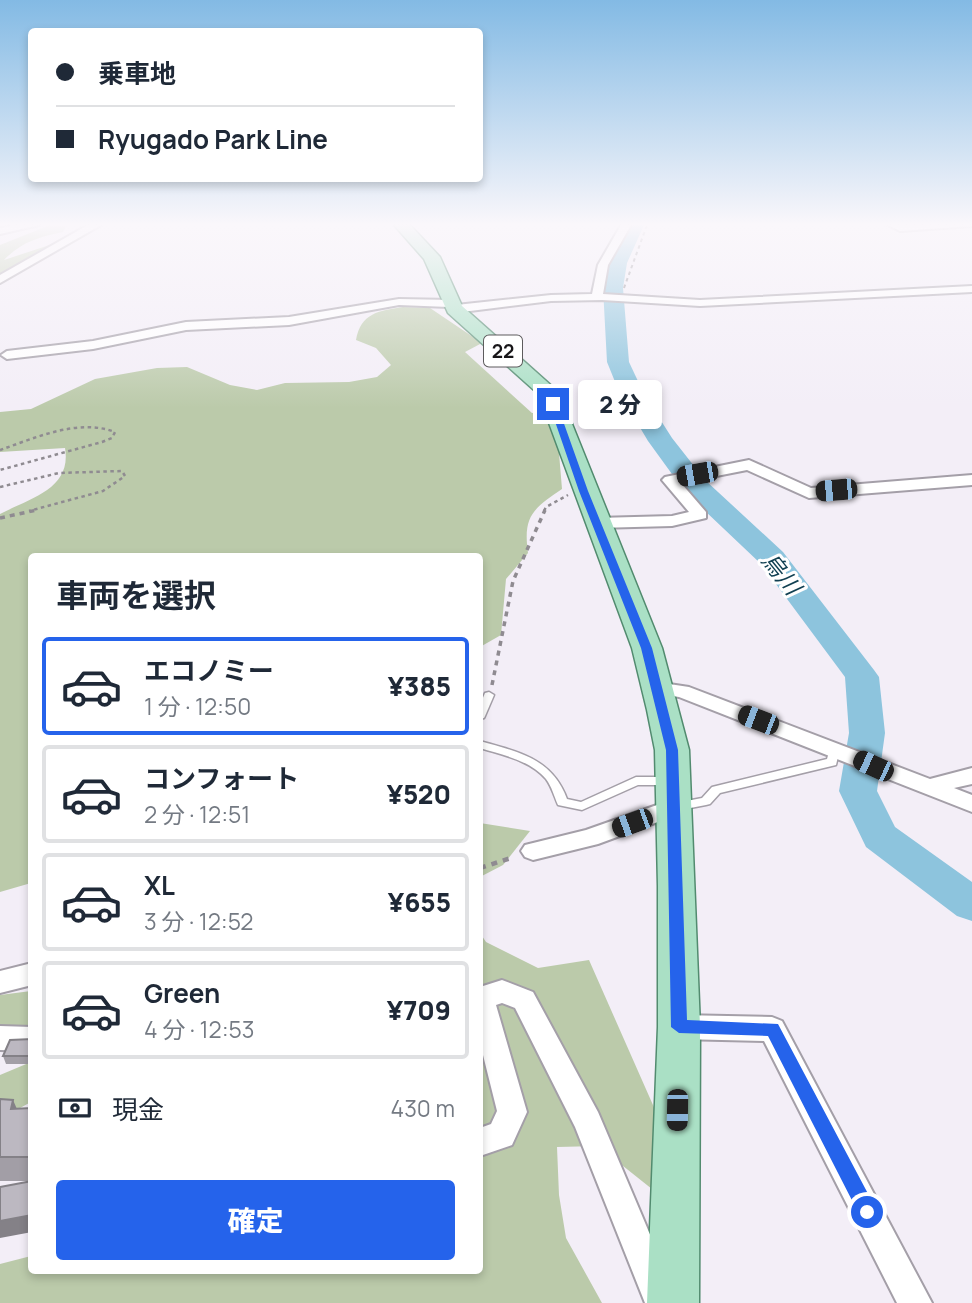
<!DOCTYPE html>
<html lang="ja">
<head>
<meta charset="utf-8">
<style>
  :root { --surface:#fff; --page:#f6f6f7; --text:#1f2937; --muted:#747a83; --line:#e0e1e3; --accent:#2563eb }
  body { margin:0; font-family:Manrope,"Noto Sans JP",sans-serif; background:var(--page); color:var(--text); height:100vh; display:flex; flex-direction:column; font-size:26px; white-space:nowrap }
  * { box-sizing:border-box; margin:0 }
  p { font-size:23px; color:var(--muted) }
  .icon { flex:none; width:38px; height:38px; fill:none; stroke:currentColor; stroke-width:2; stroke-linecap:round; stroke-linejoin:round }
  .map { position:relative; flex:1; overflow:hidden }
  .details { position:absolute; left:28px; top:553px; width:455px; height:721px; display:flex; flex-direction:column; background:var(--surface); border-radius:7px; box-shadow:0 4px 10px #0003 }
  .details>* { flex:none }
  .banner { position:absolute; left:28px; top:28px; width:455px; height:154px; border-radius:7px; box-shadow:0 4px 10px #0003; display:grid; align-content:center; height:154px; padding:0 28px; background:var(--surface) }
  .end { position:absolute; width:32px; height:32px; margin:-16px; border:9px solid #2563eb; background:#fff; box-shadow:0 0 0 4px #fff }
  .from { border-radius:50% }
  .bubble { position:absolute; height:49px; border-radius:7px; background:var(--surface); box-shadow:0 4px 10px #0003; font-size:23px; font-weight:800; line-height:49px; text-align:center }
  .car { position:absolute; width:21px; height:42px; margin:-21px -10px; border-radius:9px; box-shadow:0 0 5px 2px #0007; background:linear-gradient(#222 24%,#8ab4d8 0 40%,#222 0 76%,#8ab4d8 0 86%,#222 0) }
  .banner b { display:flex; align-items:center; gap:24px; height:66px; font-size:26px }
  .banner b+b { border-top:2px solid var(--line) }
  .banner i { width:18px; height:18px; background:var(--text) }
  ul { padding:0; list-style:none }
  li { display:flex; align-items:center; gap:21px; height:98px; margin:0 14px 10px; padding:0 14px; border:4px solid var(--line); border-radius:7px }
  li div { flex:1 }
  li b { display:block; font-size:26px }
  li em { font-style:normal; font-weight:800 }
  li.on { border-color:var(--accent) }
  li>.icon { width:63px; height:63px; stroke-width:1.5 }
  h2 { padding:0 28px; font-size:32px; line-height:84px }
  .pay { display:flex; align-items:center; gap:18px; height:77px; padding:0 28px; font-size:26px }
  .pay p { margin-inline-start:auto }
  .action { display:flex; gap:14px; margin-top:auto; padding:14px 28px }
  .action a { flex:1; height:80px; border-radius:7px; background:var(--accent); color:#fff; font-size:28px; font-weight:800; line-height:80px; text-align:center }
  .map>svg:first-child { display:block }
  .green { fill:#bbcaaa }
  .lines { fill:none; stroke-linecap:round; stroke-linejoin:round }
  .river { fill:#8dc4dd; fill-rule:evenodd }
  .lane-casing { stroke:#a49fa8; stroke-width:3 }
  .street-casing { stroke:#a49fa8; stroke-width:4 }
  .primary-casing { stroke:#528b6f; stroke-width:3 }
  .path-far3 { stroke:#8f8b91; stroke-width:2; stroke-dasharray:3.5 3.5; stroke-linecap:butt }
  .path-far2 { stroke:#8f8b91; stroke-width:2.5; stroke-dasharray:3.5 3.5; stroke-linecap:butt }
  .path-far1 { stroke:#8f8b91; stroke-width:3.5; stroke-dasharray:5 5; stroke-linecap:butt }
  .path { stroke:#8f8b91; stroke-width:4.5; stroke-dasharray:6 6; stroke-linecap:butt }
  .lane { fill:#fff; fill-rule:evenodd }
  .street { fill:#fff; fill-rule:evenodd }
  .primary { fill:#aae0c5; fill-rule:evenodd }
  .wall { fill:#a29ea6 }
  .shaded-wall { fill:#848187 }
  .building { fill:#bcb8c1; stroke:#848187; stroke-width:2 }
  .route { fill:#2563eb }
  .labels { text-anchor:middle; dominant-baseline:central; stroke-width:6; stroke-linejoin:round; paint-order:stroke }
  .shield { fill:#fff; stroke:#5d5b5d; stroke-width:2 }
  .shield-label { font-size:19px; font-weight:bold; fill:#171518 }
  .water-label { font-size:23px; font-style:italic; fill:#114052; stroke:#fff }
</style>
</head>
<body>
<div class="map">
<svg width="972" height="1303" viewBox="0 0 972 1303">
  <rect width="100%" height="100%" fill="#f3eef7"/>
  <g class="green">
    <path d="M50,225L66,226L63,232C39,237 21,242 4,260L89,232L0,275V245Z"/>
    <path d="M403,307L430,308L482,343L465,352L532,413L549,411L557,429L562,489C532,509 523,517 528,553L506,579L501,635L480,647V556H32L31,883L0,892V514C31,498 72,489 65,448L0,452V412L31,409L95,379L157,368L187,367L230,385L257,390L285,383L349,382L377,377L391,365L376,348L356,340C361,313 378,311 403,307Z"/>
    <path d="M480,823L530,831L503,865L480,877Z"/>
    <path d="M480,933L486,942L538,968L589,960L664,1130L672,1205L598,1146L557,1147L559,1195L566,1238L602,1303H0V1264L31,1256L32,1270H480Z"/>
    <path d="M31,991V1055L15,1025H0V995Z"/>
    <path d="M31,1062V1102L0,1119V1075Z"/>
  </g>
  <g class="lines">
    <path class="river" d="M627,225H644L627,263L623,288L629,362L644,394L672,438L705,480L783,552L874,670L879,677L885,733L877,791L895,827L972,882V921L957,916L866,847L839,791L849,733L845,677L761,564L685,492L648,441L620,394L607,362L603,288L609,263Z"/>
    <g class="lane-casing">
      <g id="lane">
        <path d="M489,692L494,695L485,716L484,718L480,719V705L485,693Z"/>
        <path d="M480,741C518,752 552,758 567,799L581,802L636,777H668L672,778L674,781L672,784L668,785H638L582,810L558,805C554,796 552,787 546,779C530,760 502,755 480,748Z"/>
        <path d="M835,744L839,745L840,748L836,765L720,793L710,804L706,805L680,810L676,809L674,806L676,803L702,798L712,787L827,759L831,745Z"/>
      </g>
    </g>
    <g class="street-casing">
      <g id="street">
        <path d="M15,225H39L0,234V228Z"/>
        <path d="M88,225H101L0,283V275Z"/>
        <path d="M621,225H631L608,265L603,294L700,300L972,286V292L700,306L602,300L551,301L454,313L449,307L399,305L289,325L186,330L93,349L7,359L1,355L7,351L93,341L186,322L289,317L399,299L451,300L456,305L551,295L592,294L598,265Z"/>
        <path d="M888,225H972V226L900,231Z"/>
        <path d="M749,460L811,488L972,475V485L809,498L747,470L681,483L706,512V518L672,526L597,528L589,523L597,518L672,516L689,512L662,480L665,477Z"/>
        <path d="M656,682L689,687L930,779L972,768V784L954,788L972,795V812L679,697L649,692L646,688L649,684Z"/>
        <path d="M674,799L682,801L685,807L682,813L598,844L533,860L525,857L521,851L525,845L586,830Z"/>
        <path d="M32,963V985L0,993V971Z"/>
        <path d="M502,980L533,992L598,1112L679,1303H645L575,1127L515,1008L502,1003L496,1005L527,1112L512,1145L480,1156V1128L491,1124L497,1111L480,1043V987Z"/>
        <path d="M679,1015L772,1017L782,1021L932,1303H897L764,1041L679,1039L669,1035L665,1027L669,1019Z"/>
        <path d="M0,1026L32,1027V1051L0,1050Z"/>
      </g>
    </g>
    <g class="primary-casing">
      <path id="primary" d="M394,225H410L440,257L462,306L554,388L564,404L662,648L689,750L700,1027L699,1303H647L658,1027V886L655,750L647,710L632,648L542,404L535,391L448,313L424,259Z"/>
    </g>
    <path class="path-far3" d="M624,288L647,225"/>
    <g class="path-far2">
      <path d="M0,450C35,438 78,418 115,432L112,438L102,442L0,470"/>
      <path d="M0,487L59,473L122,471L125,476L103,491L29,511"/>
      <path d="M544,511L546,507L568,495"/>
    </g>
    <g class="path-far1">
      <path d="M0,518L37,510"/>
      <path d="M492,685L513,581L545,510"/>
    </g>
    <g class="path">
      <path d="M480,828V848"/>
      <path d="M480,868L514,857"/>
    </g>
    <use href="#lane" class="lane"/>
    <use href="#street" class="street"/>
    <use href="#primary" class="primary"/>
  </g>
  <g class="wall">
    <path d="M32,1039V1064H6L3,1056Z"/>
    <path d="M0,1099L17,1109L32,1108V1181H0Z"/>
  </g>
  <g class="shaded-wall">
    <path d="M13,1100L23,1123L11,1109Z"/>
    <path d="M32,1215V1232L0,1238V1221Z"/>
  </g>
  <g class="building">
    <path d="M32,1039V1056H3L10,1040Z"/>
    <path d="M0,1099L13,1100L11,1109L32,1108V1157H0Z"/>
    <path d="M32,1181V1215L0,1221V1187Z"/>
  </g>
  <linearGradient id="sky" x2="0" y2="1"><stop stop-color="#83bae4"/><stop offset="0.55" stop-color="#faf7fb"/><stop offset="1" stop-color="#faf7fb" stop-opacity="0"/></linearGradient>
  <rect width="972" height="408" fill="url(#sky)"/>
  <path class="route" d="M553,401L557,404L588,491L652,648L678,750L687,1020L778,1024L874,1205L876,1212L874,1218L867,1221L861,1218L768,1036L679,1033L671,1027L666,750L641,648L579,491L549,404Z"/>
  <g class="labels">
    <rect class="shield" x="484" y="335.5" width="38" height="31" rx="5"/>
    <g class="shield-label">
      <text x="503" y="351">22</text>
    </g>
    <g class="water-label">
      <text transform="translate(782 573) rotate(51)">烏川</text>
    </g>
  </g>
</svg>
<i class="end from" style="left:867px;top:1212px"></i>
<i class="end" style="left:553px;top:404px"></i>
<div class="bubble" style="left:578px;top:380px;width:84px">2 分</div>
<i class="car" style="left:697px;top:474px;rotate:260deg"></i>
<i class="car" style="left:836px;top:490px;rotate:265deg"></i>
<i class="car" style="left:758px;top:720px;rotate:291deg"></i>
<i class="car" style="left:873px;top:766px;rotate:295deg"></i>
<i class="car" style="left:632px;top:823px;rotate:250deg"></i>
<i class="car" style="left:677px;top:1110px;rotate:181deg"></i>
<div class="banner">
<b><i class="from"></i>乗車地</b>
<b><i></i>Ryugado Park Line</b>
</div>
<section class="details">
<h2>車両を選択</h2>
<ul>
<li class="on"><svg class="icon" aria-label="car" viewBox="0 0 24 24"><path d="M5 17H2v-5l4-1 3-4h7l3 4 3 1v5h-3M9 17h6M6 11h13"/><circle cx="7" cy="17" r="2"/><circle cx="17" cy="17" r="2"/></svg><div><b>エコノミー</b><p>1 分 · 12:50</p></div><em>¥385</em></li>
<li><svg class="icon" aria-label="car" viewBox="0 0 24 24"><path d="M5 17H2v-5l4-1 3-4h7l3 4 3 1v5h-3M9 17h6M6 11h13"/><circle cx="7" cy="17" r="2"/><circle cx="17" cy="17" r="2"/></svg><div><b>コンフォート</b><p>2 分 · 12:51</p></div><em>¥520</em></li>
<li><svg class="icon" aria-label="car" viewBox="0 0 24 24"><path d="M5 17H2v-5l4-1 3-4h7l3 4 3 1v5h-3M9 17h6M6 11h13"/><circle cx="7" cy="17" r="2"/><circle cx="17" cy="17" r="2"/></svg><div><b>XL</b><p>3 分 · 12:52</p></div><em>¥655</em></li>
<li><svg class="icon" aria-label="car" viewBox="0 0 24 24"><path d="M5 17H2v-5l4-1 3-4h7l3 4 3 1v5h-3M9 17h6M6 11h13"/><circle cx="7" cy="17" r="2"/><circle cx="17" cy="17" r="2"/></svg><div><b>Green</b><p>4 分 · 12:53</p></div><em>¥709</em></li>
</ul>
<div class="pay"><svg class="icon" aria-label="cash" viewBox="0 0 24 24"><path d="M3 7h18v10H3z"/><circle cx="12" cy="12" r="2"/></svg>現金<p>430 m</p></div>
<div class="action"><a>確定</a></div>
</section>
</div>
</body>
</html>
